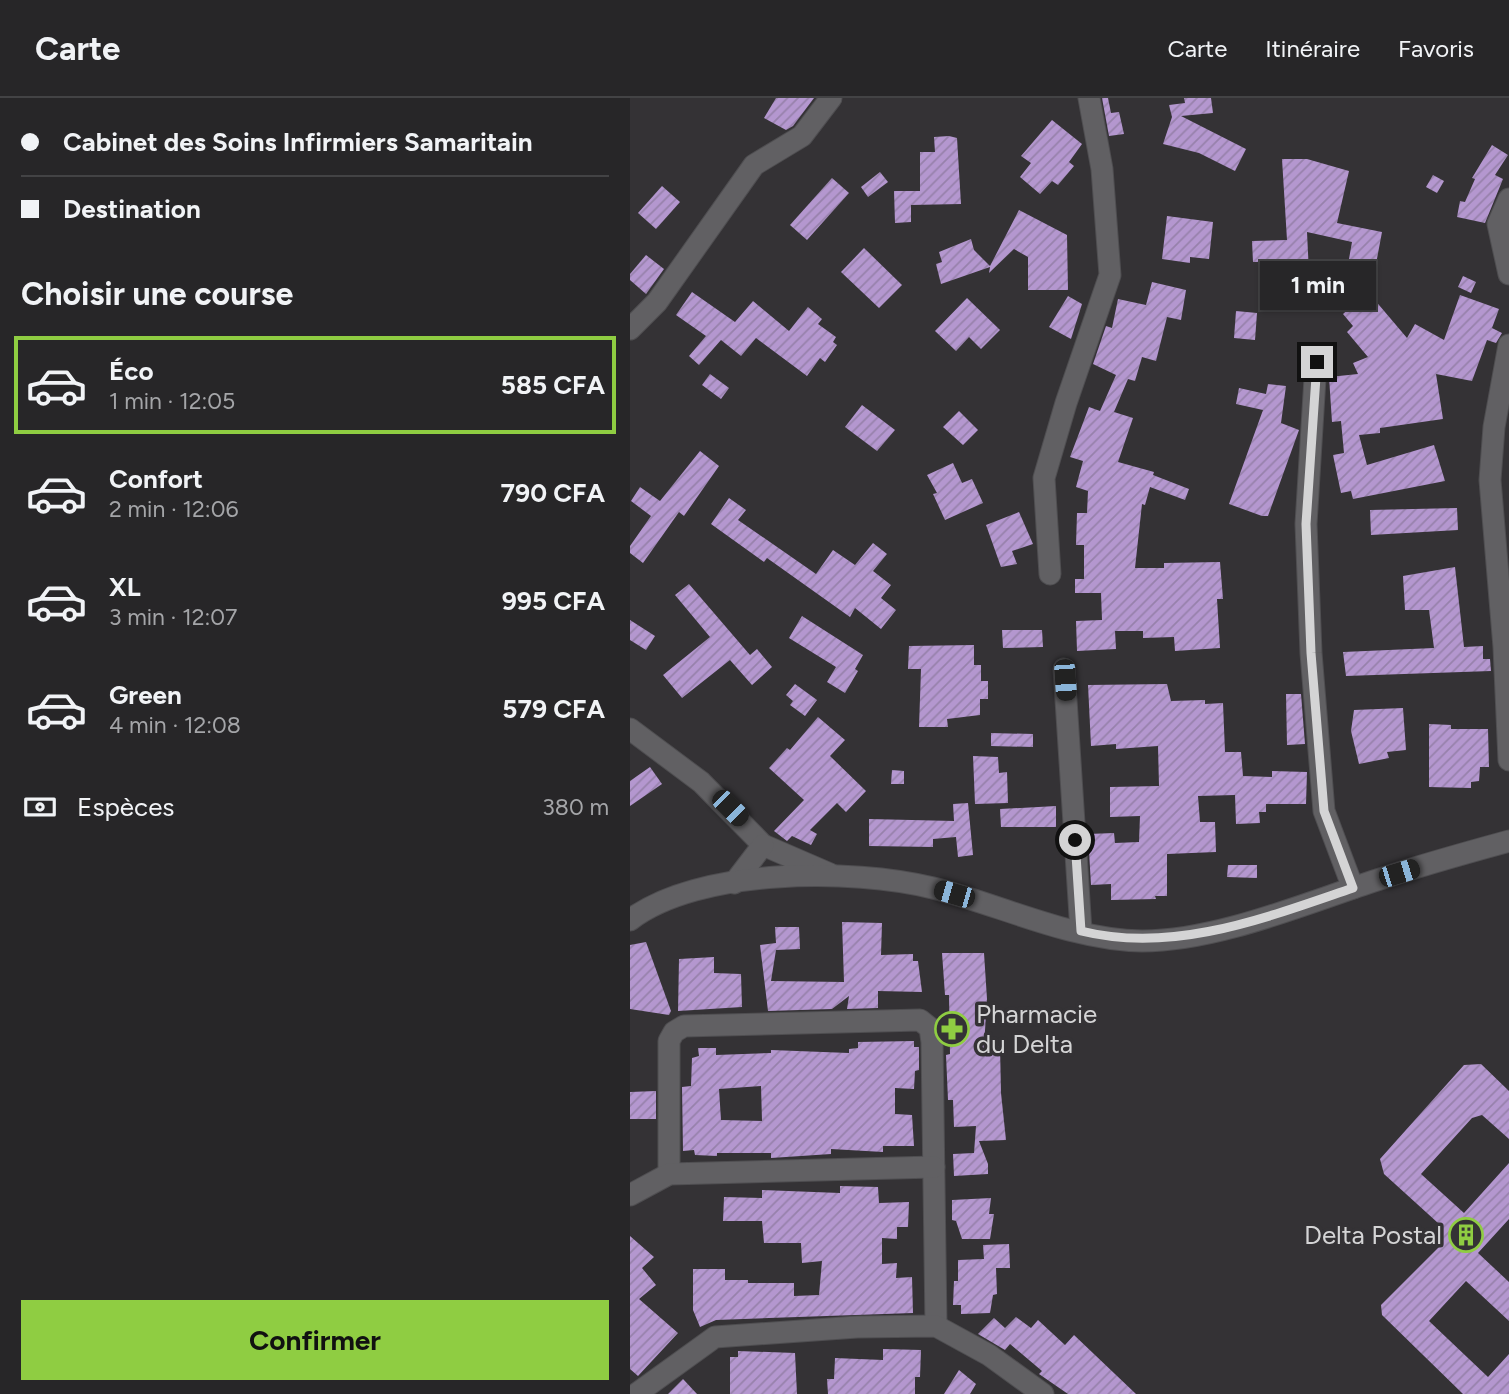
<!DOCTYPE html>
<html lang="fr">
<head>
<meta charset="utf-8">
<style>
  :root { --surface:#272628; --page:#333234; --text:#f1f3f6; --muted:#a4a5a8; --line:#434345; --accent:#8fcd42 }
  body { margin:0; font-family:Figtree,sans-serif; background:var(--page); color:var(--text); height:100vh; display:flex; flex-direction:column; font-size:26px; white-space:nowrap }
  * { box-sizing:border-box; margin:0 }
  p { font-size:23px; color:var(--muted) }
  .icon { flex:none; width:38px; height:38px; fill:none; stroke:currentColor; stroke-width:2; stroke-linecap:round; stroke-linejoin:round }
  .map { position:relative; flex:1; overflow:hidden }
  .sheet { display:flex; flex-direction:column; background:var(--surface); width:630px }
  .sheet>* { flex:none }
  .hud { display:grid; align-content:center; height:154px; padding:0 21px; background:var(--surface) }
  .end { position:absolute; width:32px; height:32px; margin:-16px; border:9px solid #d4d4d5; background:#111; box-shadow:0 0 0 4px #111 }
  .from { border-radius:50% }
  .bubble { position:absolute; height:49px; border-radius:0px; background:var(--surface); box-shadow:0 2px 5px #0004,0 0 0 2px var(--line); font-size:23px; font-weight:700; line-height:49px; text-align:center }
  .car { position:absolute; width:21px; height:42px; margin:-21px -10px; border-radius:9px; box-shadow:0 0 5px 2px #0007; background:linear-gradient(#222 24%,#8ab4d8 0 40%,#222 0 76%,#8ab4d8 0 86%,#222 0) }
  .hud b { display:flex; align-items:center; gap:24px; height:66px; font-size:26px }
  .hud b+b { border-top:2px solid var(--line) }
  .hud i { width:18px; height:18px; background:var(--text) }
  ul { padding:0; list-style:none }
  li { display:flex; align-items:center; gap:21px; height:98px; margin:0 14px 10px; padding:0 7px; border:4px solid transparent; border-radius:0px }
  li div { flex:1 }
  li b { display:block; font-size:26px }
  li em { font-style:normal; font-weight:700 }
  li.on { border-color:var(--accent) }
  li>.icon { width:63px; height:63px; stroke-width:1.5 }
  h2 { padding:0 21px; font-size:32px; line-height:84px }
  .pay { display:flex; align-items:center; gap:18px; height:77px; padding:0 21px; font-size:26px }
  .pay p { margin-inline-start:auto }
  .action { display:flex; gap:14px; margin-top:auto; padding:14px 21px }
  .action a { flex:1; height:80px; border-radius:0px; background:var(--accent); color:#111; font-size:28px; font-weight:700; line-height:80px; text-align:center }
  header { display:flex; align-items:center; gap:42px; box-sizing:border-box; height:98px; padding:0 35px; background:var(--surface); border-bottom:2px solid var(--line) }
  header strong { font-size:33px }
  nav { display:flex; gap:38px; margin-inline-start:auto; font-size:24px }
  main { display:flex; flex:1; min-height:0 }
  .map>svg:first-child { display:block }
  .building { fill:url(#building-hatch); fill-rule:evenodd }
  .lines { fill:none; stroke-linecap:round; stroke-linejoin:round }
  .minor-casing { stroke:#4f4e51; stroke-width:23 }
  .minor { stroke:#616063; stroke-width:21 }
  .route { stroke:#d4d4d5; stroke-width:9 }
  .labels { text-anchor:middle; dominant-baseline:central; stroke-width:7; stroke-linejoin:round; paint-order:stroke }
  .poi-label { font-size:26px; fill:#d4d4d5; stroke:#343235; text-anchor:start }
</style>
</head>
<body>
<header>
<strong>Carte</strong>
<nav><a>Carte</a><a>Itinéraire</a><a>Favoris</a></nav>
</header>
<main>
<section class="sheet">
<div class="hud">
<b><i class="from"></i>Cabinet des Soins Infirmiers Samaritain</b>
<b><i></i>Destination</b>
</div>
<h2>Choisir une course</h2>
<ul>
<li class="on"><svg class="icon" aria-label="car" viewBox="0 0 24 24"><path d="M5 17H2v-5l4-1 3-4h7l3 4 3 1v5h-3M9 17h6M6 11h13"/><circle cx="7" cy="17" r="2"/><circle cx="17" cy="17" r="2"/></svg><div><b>Éco</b><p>1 min · 12:05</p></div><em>585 CFA</em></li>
<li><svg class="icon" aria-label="car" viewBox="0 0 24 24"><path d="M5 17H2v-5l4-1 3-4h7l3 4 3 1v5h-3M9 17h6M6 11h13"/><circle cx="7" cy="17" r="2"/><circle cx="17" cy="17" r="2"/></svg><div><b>Confort</b><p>2 min · 12:06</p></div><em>790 CFA</em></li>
<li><svg class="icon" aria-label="car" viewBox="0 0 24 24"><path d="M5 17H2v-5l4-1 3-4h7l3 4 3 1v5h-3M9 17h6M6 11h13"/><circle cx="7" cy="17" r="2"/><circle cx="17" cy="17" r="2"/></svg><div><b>XL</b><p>3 min · 12:07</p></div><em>995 CFA</em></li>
<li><svg class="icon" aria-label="car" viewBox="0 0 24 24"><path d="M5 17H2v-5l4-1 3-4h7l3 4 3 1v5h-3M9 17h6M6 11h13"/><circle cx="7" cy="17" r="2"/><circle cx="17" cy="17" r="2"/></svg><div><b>Green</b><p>4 min · 12:08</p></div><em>579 CFA</em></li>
</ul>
<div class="pay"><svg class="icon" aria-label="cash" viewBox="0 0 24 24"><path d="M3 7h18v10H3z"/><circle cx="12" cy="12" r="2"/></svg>Espèces<p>380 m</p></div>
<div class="action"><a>Confirmer</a></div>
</section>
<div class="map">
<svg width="879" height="1296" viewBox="0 0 879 1296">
  <defs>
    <pattern id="building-hatch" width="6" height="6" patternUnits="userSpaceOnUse" patternTransform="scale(1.75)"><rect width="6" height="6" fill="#b497cf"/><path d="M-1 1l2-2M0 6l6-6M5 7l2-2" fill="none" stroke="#9781ab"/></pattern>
  </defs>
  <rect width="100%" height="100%" fill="#343235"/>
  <g class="building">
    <path d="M146,0H184L163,28L156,32L134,20Z"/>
    <path d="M472,0H478L481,15L489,14L494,36L479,38Z"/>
    <path d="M554,0H581L583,15L551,18L616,51L605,73L569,55L533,46L542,19L539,7L555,5Z"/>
    <path d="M422,22L452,46L439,64L444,68L428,87L422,83L410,96L390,79L401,65L391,58Z"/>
    <path d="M319,38L327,40L331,106L281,107V124L265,125L264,93H290V54H305L304,39Z"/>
    <path d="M862,47L878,57L865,77L873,81L855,125L827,119L830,103L835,104L845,81L842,80Z"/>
    <path d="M652,61H677L719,73L707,125L752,134L746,166L719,161L722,144L677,134L679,175L658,176L657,163L623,164L622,143L657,142Z"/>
    <path d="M250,74L258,84L238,99L231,89Z"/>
    <path d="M803,77L814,83L807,95L796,89Z"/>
    <path d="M202,80L219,95L177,142L160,127Z"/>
    <path d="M32,88L50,104L26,131L8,115Z"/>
    <path d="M389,112L437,137L438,192H398V159L384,151L359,175L360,169L311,186L306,166L312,164L309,154L341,141L344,152L360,168Z"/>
    <path d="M537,118L583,124L579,161L560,159V165L532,161Z"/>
    <path d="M234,150L272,187L249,210L211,174Z"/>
    <path d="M16,157L34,171L16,196L0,182V176Z"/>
    <path d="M833,178L846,184L841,195L828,189Z"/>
    <path d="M522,184L556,192L551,222L537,219L526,263L512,259L505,283L498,281L484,314L503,320L488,364L524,374L523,377L559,391L555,402L520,389L515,407L512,406L505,470H534V465L590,464L593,501H587L590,550L545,553L544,539L513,540V533H485L486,551L447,553L446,523L472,522L471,495H445V481H454V447H446L447,415H457L458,393L446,389L453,363L440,359L459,309L470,313L486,277L463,266L476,228L482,230L488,201L516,207Z"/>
    <path d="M646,188L647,205L631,206L630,189Z"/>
    <path d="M62,194L105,224L123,203L159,233L178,209L192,221L188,226L206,239L203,244L207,247L195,264L190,260L177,278L126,240L111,258L91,242L69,267L59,258L76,238L46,217Z"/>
    <path d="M738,194L777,240L785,226L814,242L830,197L869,211L862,230L872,235L866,245L857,242L842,283L806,276L813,321L750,330V335L729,337L737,367L804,347L815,383L723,401L721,393L711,395L703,357L714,355L711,323L702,324L699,279L728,276L723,265L738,259L717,234L723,228L713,216Z"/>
    <path d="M438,198L452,206L441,241L419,229Z"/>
    <path d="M337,200L370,232L351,251L339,239L326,253L305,233Z"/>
    <path d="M606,213L627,215L625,242L604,240Z"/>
    <path d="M80,276L99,290L91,301L72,287Z"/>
    <path d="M638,286L656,288L651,325L669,332L638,418H632L599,406L633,312L606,306L609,290L636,296Z"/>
    <path d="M232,307L265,332L247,353L215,329Z"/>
    <path d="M329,313L348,332L333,347L313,329Z"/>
    <path d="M70,353L89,368L54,418L49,414L13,465L0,455V448L21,418L1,403L10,389L30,403Z"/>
    <path d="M323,365L332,385L342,381L353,405L315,422L303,396L307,395L297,377Z"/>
    <path d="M99,400L116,412L108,422L186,476L203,452L225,467L243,445L257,456L243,473L261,487L251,500L266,512L251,531L225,510L220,519L137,460L134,464L81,426Z"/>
    <path d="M827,410L828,432L741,437L740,412Z"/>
    <path d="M389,414L403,446L382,453L387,466L371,469L356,427Z"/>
    <path d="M825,469L834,549L853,548V561H860L861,573L716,578L713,554L804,550L799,512H775L773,478Z"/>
    <path d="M59,486L120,557L127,551L142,569L122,587L100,562L52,600L33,577L80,539L45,497Z"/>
    <path d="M172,518L233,557L225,571L228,573L215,595L197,584L206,569L159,540Z"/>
    <path d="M0,522L25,538L16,552L0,542Z"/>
    <path d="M372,532H412L413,549L373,550Z"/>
    <path d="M344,547V567H351V583H358V601H350V617L317,621L318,629H289L291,571H278L279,548Z"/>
    <path d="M165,586L187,602L175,618L160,607L163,603L156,597Z"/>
    <path d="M537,586L541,603L575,602V606L593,605L595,654H611L613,678L642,679V673L677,674L676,706H636V714H629L630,725L606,726L605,697L568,698L570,724H585L586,754L537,756V798H525L526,801L481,802V786L461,787L458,736L484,735L485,745L509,744L510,718L480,719V689L529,688L528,648L486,651V646L461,648L458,587Z"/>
    <path d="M656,596H671L675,646L657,647Z"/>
    <path d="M773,610L776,652L757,654L759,660L729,666L721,633L724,612Z"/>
    <path d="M188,619L215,642L200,658L236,693L216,714L207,705L180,732L187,736L181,747L162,738L157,743L144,733L174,702L139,670L157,650L160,652Z"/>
    <path d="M799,626L821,627V631H858L859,669H850L849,683L841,684V690L799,689Z"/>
    <path d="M361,635L403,636V649L361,648Z"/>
    <path d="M343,658L368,659L369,675L377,674L378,705L345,706Z"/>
    <path d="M20,669L32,686L0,708V683Z"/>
    <path d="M262,672L274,673V686H261Z"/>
    <path d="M338,705L343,757L328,759L326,739L303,741V749L239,748V721L324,723L323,706Z"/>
    <path d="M426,708V729H371L370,711Z"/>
    <path d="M598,767H627V780L597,779Z"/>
    <path d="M212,824L252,825L251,857L283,856V863H288L292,894L248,893V910L217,911L219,898L202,911L138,913L130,847L146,845L145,829H169L170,851L146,852L141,883L214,884Z"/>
    <path d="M16,844L41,913L39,917L0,911V847Z"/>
    <path d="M312,855H354L357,901L354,948H370L371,995L376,1042L349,1043L358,1066V1076L324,1078L323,1056L344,1055L346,1028L324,1029L323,1002H318L316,957L320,956L319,897H315Z"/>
    <path d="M84,859V875L111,876L112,909L48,913L49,861Z"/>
    <path d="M284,943V949H289V972L285,973L284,991L265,990V1016L282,1017L284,1048H253V1054L201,1051V1056L141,1060V1055H87V1058L65,1057L64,1052L53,1053L52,989L61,988L62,960L69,958L68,950H86V957L141,955V952L219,955V951L228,950V944ZM131,988L132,1023L91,1022L89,991Z"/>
    <path d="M851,966L879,993V1041L852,1017L842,1020L791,1076L834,1115L879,1065V1121L848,1155L879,1184V1223L836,1183L799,1223L858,1279L879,1256V1296H833L752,1217L751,1207L809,1149L808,1125L754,1076L750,1061L834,967Z"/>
    <path d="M26,993V1021H0V994Z"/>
    <path d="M210,1088L248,1089L249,1105L279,1104L278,1129H267V1141L252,1140V1166L267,1165L266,1180L282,1179L283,1215L86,1222L70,1229L63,1212V1171H95V1182H118V1185H164V1198L189,1197L192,1163L172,1165L171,1145H134L132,1123H93L94,1099L132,1100V1092L210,1095Z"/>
    <path d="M361,1100L359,1116H364L360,1141H332L326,1123L322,1122V1102Z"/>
    <path d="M0,1138L24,1159L12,1170L26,1187L9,1201L48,1235L8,1278L0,1271Z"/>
    <path d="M379,1146L380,1170H366L367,1196L363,1197L360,1215L331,1216V1207H323L324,1183H328V1162L354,1161L353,1147Z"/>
    <path d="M386,1219L401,1230L408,1222L435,1247L444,1237L506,1296H438L409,1276L412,1273L380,1246L375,1252L348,1236L364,1220L375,1230Z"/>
    <path d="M253,1251L291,1252L290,1279H285V1296H198L197,1281H204L205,1260L253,1262Z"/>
    <path d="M108,1253L165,1255L167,1296H100V1259H108Z"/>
    <path d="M329,1272L346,1286L340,1296H314Z"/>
    <path d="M53,1281L67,1296H38Z"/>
  </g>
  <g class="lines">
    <g class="minor-casing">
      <g id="minor">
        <path d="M879,101L868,126L879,176"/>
        <path d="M0,231L27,204L124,67L172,38L201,0"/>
        <path d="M879,247L864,329L860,382L874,549L879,662"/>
        <path d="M686,264L676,426L681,555L694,713L723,790"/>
        <path d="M420,476L414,380L436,305L480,177L472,71L459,0"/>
        <path d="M434,571L451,833"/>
        <path d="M0,631L71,684L133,747L200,776"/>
        <path d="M104,785L133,747"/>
        <path d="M0,822C68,770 222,770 303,790C371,807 441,842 512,843C587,843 676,805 747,782C791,767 835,755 879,743"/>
        <path d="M39,1076V943L44,934L54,928L290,922L300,930L302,944L306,1228"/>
        <path d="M0,1097L39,1076L304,1069"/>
        <path d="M6,1296L85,1239L227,1229L306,1228L359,1257L413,1296"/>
      </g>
    </g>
    <use href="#minor" class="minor"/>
  </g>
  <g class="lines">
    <path class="route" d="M445,742L451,833C544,856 635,820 723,790L694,713L681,555L676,426L687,264"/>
  </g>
  <defs>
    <g id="pharmacy-ring" transform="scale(1.75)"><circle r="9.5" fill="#343235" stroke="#8fcd42" stroke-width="1.5"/><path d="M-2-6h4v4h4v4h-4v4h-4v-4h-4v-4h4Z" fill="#8fcd42"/></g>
    <g id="building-ring" transform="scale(1.75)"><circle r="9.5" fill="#343235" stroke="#8fcd42" stroke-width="1.5"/><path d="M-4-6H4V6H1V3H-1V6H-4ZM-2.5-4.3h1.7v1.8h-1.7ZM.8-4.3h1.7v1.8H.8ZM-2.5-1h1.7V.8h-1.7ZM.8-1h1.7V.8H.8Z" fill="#8fcd42"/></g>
  </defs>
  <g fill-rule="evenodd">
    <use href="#pharmacy-ring" x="322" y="931"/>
    <use href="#building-ring" x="836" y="1137"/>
  </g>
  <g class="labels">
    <g class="poi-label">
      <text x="346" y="916">Pharmacie<tspan x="346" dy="30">du Delta</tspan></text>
      <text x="812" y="1137" text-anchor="end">Delta Postal</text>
    </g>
  </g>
</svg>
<i class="end from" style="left:445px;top:742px"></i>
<i class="end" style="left:687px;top:264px"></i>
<div class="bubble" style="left:630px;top:163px;width:116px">1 min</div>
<i class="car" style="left:435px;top:582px;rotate:176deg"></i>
<i class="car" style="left:100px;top:710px;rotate:135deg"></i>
<i class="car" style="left:769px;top:775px;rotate:73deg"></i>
<i class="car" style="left:324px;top:796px;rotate:286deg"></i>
</div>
</main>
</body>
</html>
